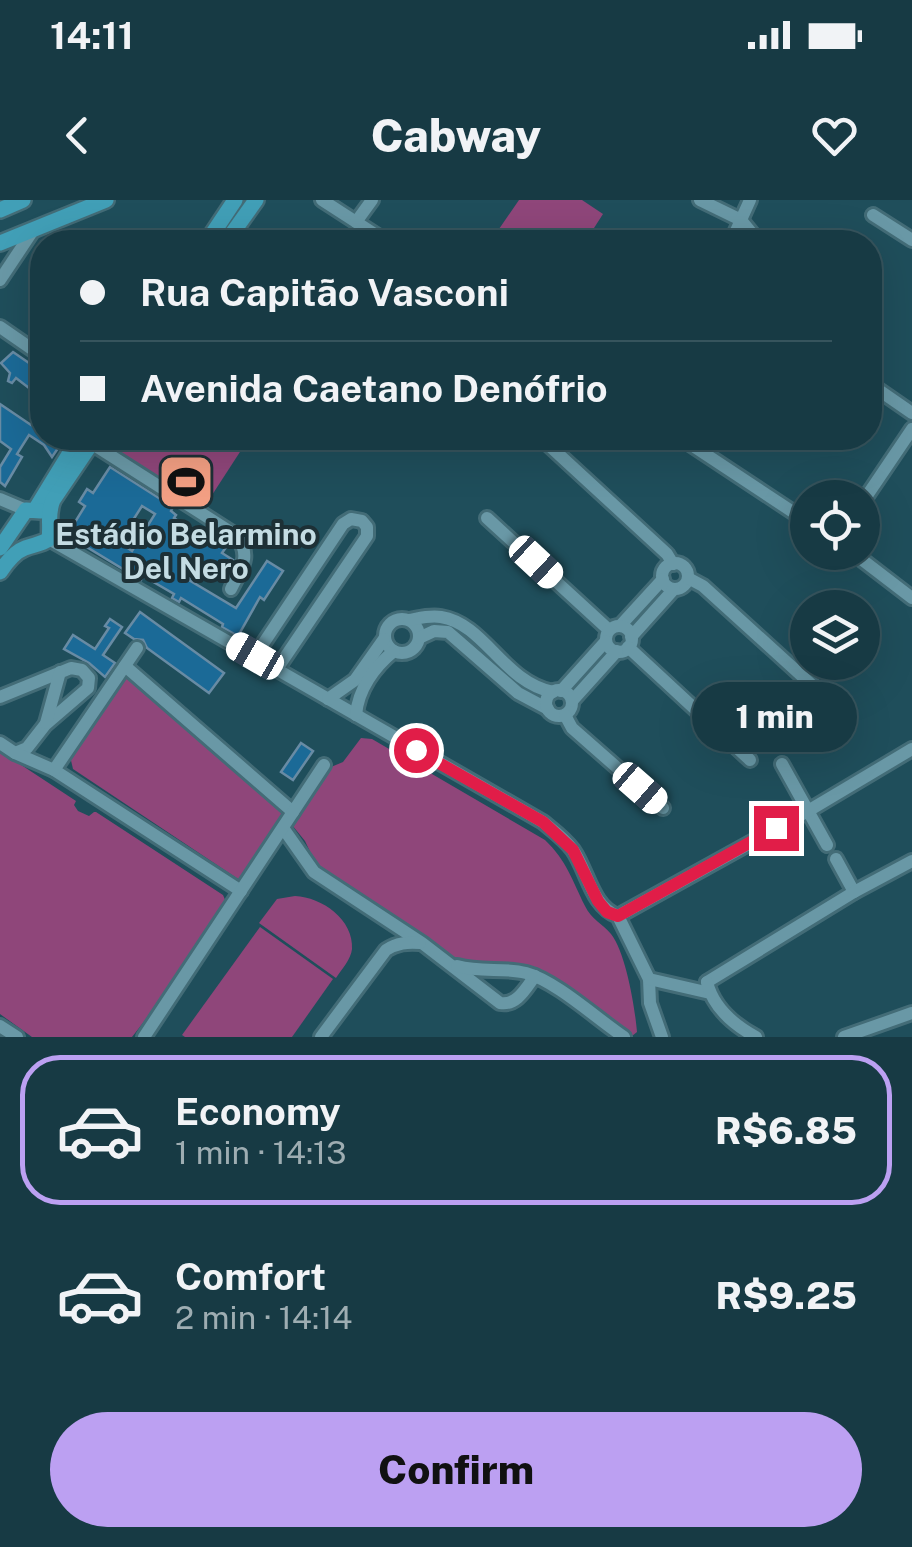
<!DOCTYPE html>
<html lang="en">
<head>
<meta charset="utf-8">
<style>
  :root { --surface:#173a44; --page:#24454f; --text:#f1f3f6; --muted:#9eadb2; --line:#36545d; --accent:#bca0f2 }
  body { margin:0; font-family:"Public Sans",sans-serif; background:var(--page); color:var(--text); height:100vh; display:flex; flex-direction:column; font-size:38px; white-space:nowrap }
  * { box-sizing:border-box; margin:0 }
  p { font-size:32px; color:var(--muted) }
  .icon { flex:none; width:55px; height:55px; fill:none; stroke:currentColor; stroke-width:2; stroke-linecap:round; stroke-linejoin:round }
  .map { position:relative; height:837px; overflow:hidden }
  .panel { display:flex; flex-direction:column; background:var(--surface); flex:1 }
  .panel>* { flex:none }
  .top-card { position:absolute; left:30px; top:30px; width:852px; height:220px; border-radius:40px; box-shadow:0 10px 40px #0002,0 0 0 2px var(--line); display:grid; align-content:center; height:220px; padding:0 50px; background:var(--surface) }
  .buttons { position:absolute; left:790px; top:280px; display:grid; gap:20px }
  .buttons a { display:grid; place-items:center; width:90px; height:90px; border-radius:50%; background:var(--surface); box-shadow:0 10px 40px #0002,0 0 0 2px var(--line); font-size:50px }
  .end { position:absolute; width:45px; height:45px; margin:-22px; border:12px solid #e11d48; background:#fff; box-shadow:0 0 0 5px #fff }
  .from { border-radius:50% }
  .bubble { position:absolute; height:70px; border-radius:35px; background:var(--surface); box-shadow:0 10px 40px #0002,0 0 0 2px var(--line); font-size:32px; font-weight:800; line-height:70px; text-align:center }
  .car { position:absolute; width:30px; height:60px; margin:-30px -15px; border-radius:12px; box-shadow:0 0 8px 2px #0007; background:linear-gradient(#fff 24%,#345 0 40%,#fff 0 76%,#345 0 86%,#fff 0) }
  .top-card b { display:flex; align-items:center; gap:35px; height:95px; font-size:38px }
  .top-card b+b { border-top:2px solid var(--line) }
  .top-card i { width:25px; height:25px; background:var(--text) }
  ul { padding:18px 0 0; list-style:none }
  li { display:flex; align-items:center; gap:30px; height:150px; margin:0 20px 15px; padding:0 30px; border:5px solid transparent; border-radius:40px }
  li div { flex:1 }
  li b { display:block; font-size:38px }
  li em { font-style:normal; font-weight:800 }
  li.current { border-color:var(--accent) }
  li>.icon { width:90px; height:90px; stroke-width:1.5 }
  .action { display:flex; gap:20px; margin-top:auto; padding:20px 50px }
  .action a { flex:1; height:115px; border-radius:60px; background:var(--accent); color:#111; font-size:40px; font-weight:800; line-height:115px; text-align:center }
  .status { display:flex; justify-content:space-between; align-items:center; height:70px; padding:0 50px; background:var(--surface); direction:ltr }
  .status svg { height:28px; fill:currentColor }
  header { display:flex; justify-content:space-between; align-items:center; height:130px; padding:0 50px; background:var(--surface); font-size:45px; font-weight:800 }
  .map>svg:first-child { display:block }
  .green { fill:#8f467a }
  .building { fill:#1b6a97; stroke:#688ba4; stroke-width:2.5; fill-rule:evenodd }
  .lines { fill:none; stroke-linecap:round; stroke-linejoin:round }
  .minor-casing { stroke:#436c77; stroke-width:18 }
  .major-casing { stroke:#436c77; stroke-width:20 }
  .minor { stroke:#6998a6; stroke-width:12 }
  .major { stroke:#419fb7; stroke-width:15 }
  .route { stroke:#e11d48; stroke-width:12 }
  .labels { text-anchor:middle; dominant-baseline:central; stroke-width:8; stroke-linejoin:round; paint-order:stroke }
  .poi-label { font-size:30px; font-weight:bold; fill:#c4dce3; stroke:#1d3036 }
</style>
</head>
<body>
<div class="status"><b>14:11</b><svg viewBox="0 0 49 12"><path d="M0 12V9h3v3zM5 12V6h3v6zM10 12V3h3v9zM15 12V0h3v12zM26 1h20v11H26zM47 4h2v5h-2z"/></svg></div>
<header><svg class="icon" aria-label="back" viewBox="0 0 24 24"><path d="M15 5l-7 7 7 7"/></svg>Cabway<svg class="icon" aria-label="heart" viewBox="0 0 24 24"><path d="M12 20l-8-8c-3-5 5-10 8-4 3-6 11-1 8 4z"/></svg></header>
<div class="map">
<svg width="912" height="837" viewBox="0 0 912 837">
  <rect width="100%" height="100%" fill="#1f4e5b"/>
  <g class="green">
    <path d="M519,0H582L603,14L585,42H490Z"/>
    <path d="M113,238H249L201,312L104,251Z"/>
    <path d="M124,479H132L281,611L282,617L243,678L238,679L73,569L70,556L117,486Z"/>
    <path d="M361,538L372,539L545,640C567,661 572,680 585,706C591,719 603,724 611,734C626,753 635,808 637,832L632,836L558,780L541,771L517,764L493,766L463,763L450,758L379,706L325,672L315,662L305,641L292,625L331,567L343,562Z"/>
    <path d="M0,551L76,601L74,605L78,611L89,616L94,612H96L223,695L226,702L164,796L132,837H32L0,814Z"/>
    <path d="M295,696C322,697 354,720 352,749C351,759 342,769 336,778L259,723L277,699Z"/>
    <path d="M260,727L333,779L292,837H185L182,835Z"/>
  </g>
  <g class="building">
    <path d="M13,152L42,172V198L16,178L12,183L8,181L10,173L1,163Z"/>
    <path d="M0,204L31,225L34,219L42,224V238H65L52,257L44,245L29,235L17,254L22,257L5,286L0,282V267L11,249L0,241Z"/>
    <path d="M110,267L173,307L171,311L176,315L174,318L190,329L209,341L213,333L229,343L222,353L233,360L225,378L218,373L216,377L198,365L189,380L236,408L267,361L283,371L264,400L260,397L238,436L222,427L223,424L181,398L179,402L172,398L174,394L143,376L141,380L67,335L85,306L79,302L87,289L93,293ZM142,306L155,314L132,351L119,342Z"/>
    <path d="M140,412L224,473L209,493L147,448L143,440L134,439L125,433Z"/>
    <path d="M110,419L122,427L103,455L115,463L105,477L89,463L64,449L73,435L95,449L109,428L105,426Z"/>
    <path d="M301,543L313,551L293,580L281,572Z"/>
  </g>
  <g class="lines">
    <g class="minor-casing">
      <g id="minor">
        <path d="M322,0L387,42"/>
        <path d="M700,0L741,20L759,42"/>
        <path d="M873,15L912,40"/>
        <path d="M356,22L372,0"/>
        <path d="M731,42L750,0"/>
        <path d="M0,80L34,29"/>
        <path d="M0,127L42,156"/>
        <path d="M870,184L912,213"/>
        <path d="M541,238L667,354L673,364"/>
        <path d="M681,238L808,322"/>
        <path d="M91,243L237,336C252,357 241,368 231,389"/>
        <path d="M0,299L26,310"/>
        <path d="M862,303L912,229"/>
        <path d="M487,318L609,430"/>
        <path d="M49,339L543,622C554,631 565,639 573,650C588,672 592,707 618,716L649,779L650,803L662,837"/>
        <path d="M852,352L912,398"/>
        <circle cx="675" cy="376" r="13"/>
        <path d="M688,378L703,386L836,507"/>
        <circle cx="402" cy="436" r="17"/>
        <path d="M409,420C420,418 430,415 441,417C485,424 503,482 553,492"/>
        <path d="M620,426L663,379"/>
        <circle cx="619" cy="439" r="13"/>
        <path d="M631,437L674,389"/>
        <path d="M419,438L434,431L448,432L518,493L548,509"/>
        <path d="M628,447L750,560"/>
        <path d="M255,456L343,324L351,319L362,321L367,327V336L277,469"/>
        <path d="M125,466L293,612"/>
        <circle cx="559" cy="503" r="13"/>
        <path d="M561,491L606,441"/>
        <path d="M0,497L71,468L82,470L89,478L88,488L45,525L27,548L15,553"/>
        <path d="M328,499L355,480L384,439"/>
        <path d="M572,501L617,451"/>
        <path d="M356,515C358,490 374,467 394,451"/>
        <path d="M565,515L572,528L663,608"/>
        <path d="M46,523L60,472"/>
        <path d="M0,543L15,553L54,570L241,691"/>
        <path d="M782,564L827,645"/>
        <path d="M54,570L137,448"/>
        <path d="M283,628L314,672L422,743L500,803C517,806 526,788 535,776"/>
        <path d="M836,659L854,692"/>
        <path d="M618,716L808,611L912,549"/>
        <path d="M457,766C481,773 504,767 526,773C556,781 597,819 624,837"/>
        <path d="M649,779L710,793"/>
        <path d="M707,782L854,692L912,661"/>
        <path d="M707,782C713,807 734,825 756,837"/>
        <path d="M0,826L17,837"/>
        <path d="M144,837L324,565"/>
        <path d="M321,837L386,750C397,743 407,742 420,743"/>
        <path d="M844,837L912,813"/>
      </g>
    </g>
    <g class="major-casing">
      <g id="major">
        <path d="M0,10L23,0"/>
        <path d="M207,42L235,0"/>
        <path d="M226,42L256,0"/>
        <path d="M0,43L106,0"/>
        <path d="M35,310L79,238"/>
        <path d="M0,348L26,310L41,311"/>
        <path d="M0,372C6,363 14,352 25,348C35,344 40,345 49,339C51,325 47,314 53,300L95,238"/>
      </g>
    </g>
    <use href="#minor" class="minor"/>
    <use href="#major" class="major"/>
  </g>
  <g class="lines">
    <path class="route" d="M416,550L543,622L573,650L598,701L607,712L618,716L776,628"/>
  </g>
  <defs>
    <g id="stadium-square" transform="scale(2.875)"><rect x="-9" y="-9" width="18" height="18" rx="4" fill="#f39f83" stroke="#1d3036"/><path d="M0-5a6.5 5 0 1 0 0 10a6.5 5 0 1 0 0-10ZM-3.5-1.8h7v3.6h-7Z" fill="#111"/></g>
  </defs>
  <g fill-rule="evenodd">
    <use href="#stadium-square" x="186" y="282"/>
  </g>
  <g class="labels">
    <g class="poi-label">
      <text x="186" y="334">Estádio Belarmino<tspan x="186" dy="34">Del Nero</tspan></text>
    </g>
  </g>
</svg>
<div class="buttons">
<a><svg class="icon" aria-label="locate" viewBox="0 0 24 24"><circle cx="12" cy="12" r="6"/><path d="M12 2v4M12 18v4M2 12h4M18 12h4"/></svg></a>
<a><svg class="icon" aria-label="layers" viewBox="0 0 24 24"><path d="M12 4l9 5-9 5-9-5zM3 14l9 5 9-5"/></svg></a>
</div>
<i class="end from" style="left:416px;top:550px"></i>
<i class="end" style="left:776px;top:628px"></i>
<div class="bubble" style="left:692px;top:482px;width:165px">1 min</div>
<i class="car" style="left:536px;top:362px;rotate:133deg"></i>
<i class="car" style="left:255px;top:456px;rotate:300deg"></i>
<i class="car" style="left:640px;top:588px;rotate:131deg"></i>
<div class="top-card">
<b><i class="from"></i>Rua Capitão Vasconi</b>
<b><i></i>Avenida Caetano Denófrio</b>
</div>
</div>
<section class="panel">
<ul>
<li class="current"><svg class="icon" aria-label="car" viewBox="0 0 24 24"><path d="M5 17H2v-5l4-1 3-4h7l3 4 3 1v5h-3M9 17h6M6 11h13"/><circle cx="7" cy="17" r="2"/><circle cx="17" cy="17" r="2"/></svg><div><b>Economy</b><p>1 min · 14:13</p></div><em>R$6.85</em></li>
<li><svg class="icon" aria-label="car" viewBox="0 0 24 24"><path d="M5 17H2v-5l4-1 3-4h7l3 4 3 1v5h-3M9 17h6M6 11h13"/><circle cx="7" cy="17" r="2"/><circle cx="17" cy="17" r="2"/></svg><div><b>Comfort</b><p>2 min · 14:14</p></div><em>R$9.25</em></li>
</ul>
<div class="action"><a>Confirm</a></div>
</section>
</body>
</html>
